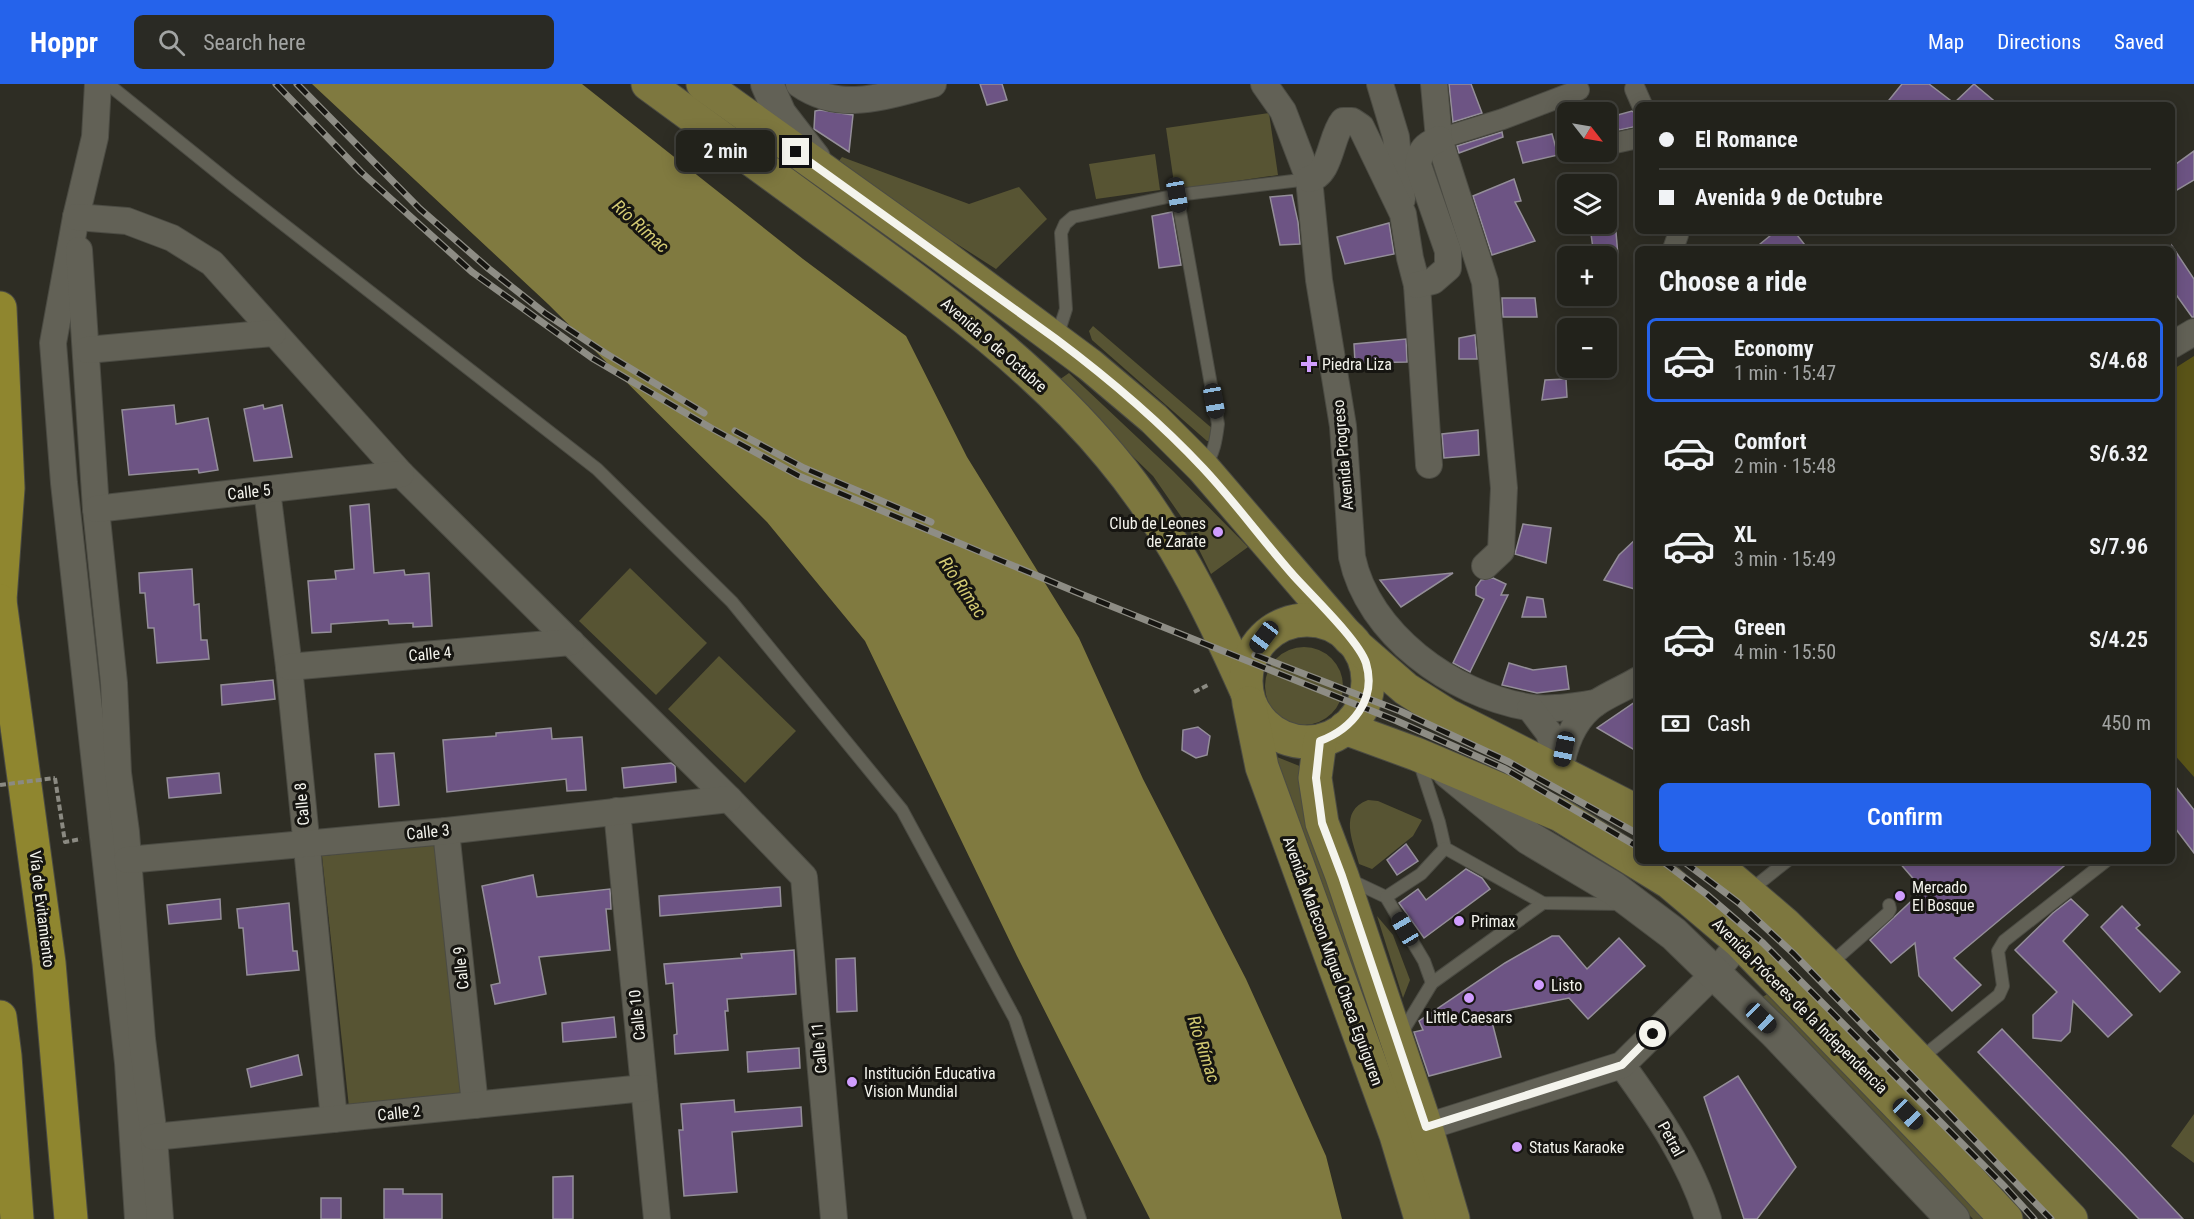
<!DOCTYPE html>
<html lang="en">
<head>
<meta charset="utf-8">
<style>
  :root { --surface:#22221b; --page:#2a2a24; --text:#f1f3f6; --muted:#a2a4a3; --line:#3f3f3a; --accent:#2563eb }
  body { margin:0; font-family:"Roboto Condensed",sans-serif; background:var(--page); color:var(--text); height:100vh; display:flex; flex-direction:column; font-size:22px; white-space:nowrap }
  * { box-sizing:border-box; margin:0 }
  p { font-size:20px; color:var(--muted) }
  .icon { flex:none; width:33px; height:33px; fill:none; stroke:currentColor; stroke-width:2; stroke-linecap:round; stroke-linejoin:round }
  .map { position:relative; flex:1; overflow:hidden }
  .side { position:absolute; left:1635px; top:162px; width:540px; height:618px; display:flex; flex-direction:column; background:var(--surface); border-radius:9px; box-shadow:0 3px 15px #0003,0 0 0 2px var(--line) }
  .side>* { flex:none }
  .guide { position:absolute; left:1635px; top:18px; width:540px; height:132px; border-radius:9px; box-shadow:0 3px 15px #0003,0 0 0 2px var(--line); display:grid; align-content:center; height:132px; padding:0 24px; background:var(--surface) }
  .needle { width:39px; rotate:121deg }
  .controls { position:absolute; left:1557px; top:18px; display:grid; gap:12px }
  .controls a { display:grid; place-items:center; width:60px; height:60px; border-radius:9px; background:var(--surface); box-shadow:0 3px 15px #0003,0 0 0 2px var(--line); font-size:30px }
  .end { position:absolute; width:27px; height:27px; margin:-14px; border:8px solid #f4f4ed; background:#111; box-shadow:0 0 0 3px #111 }
  .from { border-radius:50% }
  .bubble { position:absolute; height:42px; border-radius:9px; background:var(--surface); box-shadow:0 3px 15px #0003,0 0 0 2px var(--line); font-size:20px; font-weight:600; line-height:42px; text-align:center }
  .car { position:absolute; width:18px; height:36px; margin:-18px -9px; border-radius:8px; box-shadow:0 0 4px 2px #0007; background:linear-gradient(#222 24%,#8ab4d8 0 40%,#222 0 76%,#8ab4d8 0 86%,#222 0) }
  .guide b { display:flex; align-items:center; gap:21px; height:57px; font-size:22px }
  .guide b+b { border-top:2px solid var(--line) }
  .guide i { width:15px; height:15px; background:var(--text) }
  ul { padding:0; list-style:none }
  li { display:flex; align-items:center; gap:18px; height:84px; margin:0 12px 9px; padding:0 12px; border:3px solid transparent; border-radius:9px }
  li div { flex:1 }
  li b { display:block; font-size:22px }
  li em { font-style:normal; font-weight:600 }
  li.active { border-color:var(--accent) }
  li>.icon { width:54px; height:54px; stroke-width:1.5 }
  h2 { padding:0 24px; font-size:27px; line-height:72px }
  .pay { display:flex; align-items:center; gap:15px; height:66px; padding:0 24px; font-size:22px }
  .pay p { margin-inline-start:auto }
  .primary-button { display:flex; gap:12px; margin-top:auto; padding:12px 24px }
  .primary-button a { flex:1; height:69px; border-radius:9px; background:var(--accent); color:#fff; font-size:24px; font-weight:600; line-height:69px; text-align:center }
  header { display:flex; align-items:center; gap:36px; box-sizing:border-box; height:84px; padding:0 30px; background:var(--accent); color:#fff }
  header strong { font-size:28px }
  nav { display:flex; gap:33px; margin-inline-start:auto; font-size:21px }
  .search { width:420px; height:54px; background:var(--page); display:flex; align-items:center; gap:15px; box-sizing:border-box; padding:0 21px; border-radius:9px; color:var(--muted); font-size:22px }
  .map>svg:first-child { display:block }
  .green { fill:#575433 }
  .forest { fill:#5a5418 }
  .water { fill:#807a40 }
  .building { fill:#6d5484; stroke:#948e99; stroke-width:1.5 }
  .lines { fill:none; stroke-linecap:round; stroke-linejoin:round }
  .service-casing { stroke:#4b4b43; stroke-width:14 }
  .pedestrian-casing { stroke:#4b4b43; stroke-width:22 }
  .minor-casing { stroke:#4b4b43; stroke-width:28 }
  .tertiary-casing { stroke:#4b4b43; stroke-width:34 }
  .secondary-casing { stroke:#4b4b43; stroke-width:35 }
  .primary-casing { stroke:#4b4b43; stroke-width:35 }
  .motorway-casing { stroke:#4b4b43; stroke-width:35 }
  .path { stroke:#8b8a82; stroke-width:4; stroke-dasharray:6 3; stroke-linecap:butt }
  .service { stroke:#626156; stroke-width:12 }
  .pedestrian { stroke:#626156; stroke-width:20 }
  .minor { stroke:#626156; stroke-width:26 }
  .tertiary { stroke:#626156; stroke-width:32 }
  .secondary { stroke:#626156; stroke-width:33 }
  .primary { stroke:#7d773f; stroke-width:33 }
  .motorway { stroke:#8f862f; stroke-width:33 }
  .rail-casing { stroke:#8e8d85; stroke-width:7 }
  .rail { stroke:#161511; stroke-width:4.5; stroke-dasharray:14; stroke-linecap:butt }
  .path-bridge { stroke:#8b8a82; stroke-width:4; stroke-dasharray:6 3; stroke-linecap:butt }
  .route { stroke:#f4f4ed; stroke-width:8 }
  .poi-dot { fill:#d09dfe; stroke:#161511; stroke-width:2 }
  .labels { text-anchor:middle; dominant-baseline:central; stroke-width:6; stroke-linejoin:round; paint-order:stroke }
  .street-label { font-size:16px; fill:#f4f4ed; stroke:#161511 }
  .poi-label { font-size:16px; fill:#f4f4ed; stroke:#161511; text-anchor:start }
  .water-label { font-size:18px; font-style:italic; fill:#d4cb73; stroke:#161511 }
</style>
</head>
<body>
<header>
<strong>Hoppr</strong>
<div class="search"><svg class="icon" aria-label="search" viewBox="0 0 24 24"><circle cx="10" cy="10" r="6"/><path d="M15 15l6 6"/></svg>Search here</div>
<nav><a>Map</a><a>Directions</a><a>Saved</a></nav>
</header>
<div class="map">
<svg width="2194" height="1135" viewBox="0 0 2194 1135">
  <rect width="100%" height="100%" fill="#2e2d24"/>
  <g class="green">
    <path d="M1269,29L1278,91L1175,106L1166,44Z"/>
    <path d="M1155,70L1160,106L1096,115L1089,80Z"/>
    <path d="M842,73L969,120L1019,103L1047,135L996,185L835,82Z"/>
    <path d="M1093,242L1214,346L1210,357H1207L1092,256L1089,247Z"/>
    <path d="M1069,289L1173,387L1248,463L1211,490L1187,441L1153,392L1056,298Z"/>
    <path d="M630,484L707,559L656,611L579,537Z"/>
    <circle cx="1304" cy="602" r="39"/>
    <path d="M719,572L796,647L745,699L668,625Z"/>
    <path d="M1272,671L1307,685L1367,907L1358,911Z"/>
    <path d="M1368,716L1378,717L1422,736L1413,752L1372,785L1359,780C1353,757 1338,727 1368,716Z"/>
    <path d="M439,760L467,1010L349,1023L322,772Z"/>
    <path d="M1377,832L1393,851L1410,896L1403,914Z"/>
    <path d="M1769,909L1990,1135H1973L1761,914Z"/>
    <path d="M2194,1030V1079L2171,1062Z"/>
  </g>
  <path class="forest" d="M2194,272V693L2172,668V286Z"/>
  <path class="water" d="M312,0H582L803,175L906,252L967,373L1079,554L1143,695L1246,895L1326,1072L1342,1135H1150L1017,872L865,557L767,438L548,220Z"/>
  <g class="building">
    <path d="M980,0H1002L1007,16L987,21Z"/>
    <path d="M1449,0H1471L1482,29L1453,38Z"/>
    <path d="M1902,0H1929L1954,19L1974,0L1999,21H1885Z"/>
    <path d="M820,26L853,31L849,68L814,45L815,27Z"/>
    <path d="M1632,27L1638,32V42L1619,46L1614,32Z"/>
    <path d="M1502,48L1503,53L1459,69L1457,62Z"/>
    <path d="M1552,50L1558,71L1523,79L1517,58Z"/>
    <path d="M2194,67V96L2172,109V83Z"/>
    <path d="M1514,95L1521,117L1515,118L1535,157L1492,171L1473,112Z"/>
    <path d="M1292,111L1298,138L1300,160L1280,161L1270,113Z"/>
    <path d="M1172,128L1181,181L1159,184L1152,132Z"/>
    <path d="M1389,139L1394,170L1345,180L1337,153Z"/>
    <path d="M1776,147H1794L1808,165H1754Z"/>
    <path d="M1616,148L1618,172H1594L1591,150Z"/>
    <path d="M2172,162L2194,195V233H2192L2172,205Z"/>
    <path d="M1502,214H1535L1537,233H1503Z"/>
    <path d="M1475,251L1477,275H1459V254Z"/>
    <path d="M1406,255L1407,278L1355,279L1354,260Z"/>
    <path d="M1566,295L1567,313L1542,316L1545,296Z"/>
    <path d="M174,321L176,340L208,334L218,386L199,389L198,385L129,391L122,326Z"/>
    <path d="M263,321L264,325L282,321L292,373L254,377L244,325Z"/>
    <path d="M1478,346L1479,371L1444,374L1442,350Z"/>
    <path d="M369,420L374,489L404,486L405,491L429,489L432,542L413,543V539L389,540L388,536L331,540V548L312,549L308,497L336,495L335,487L354,485L350,422Z"/>
    <path d="M1523,440L1551,444L1546,479L1515,470Z"/>
    <path d="M1638,453V506L1604,496L1619,471Z"/>
    <path d="M192,485L194,521L199,520L201,556H207L209,575L157,579L154,544H148L145,509H140L139,489Z"/>
    <path d="M1453,489L1401,523L1380,496Z"/>
    <path d="M1493,494L1506,500L1501,511H1508L1470,588L1453,579L1484,515L1476,511V503L1481,496Z"/>
    <path d="M1527,513L1543,515L1546,533H1522Z"/>
    <path d="M1509,579L1533,586L1566,582L1569,605L1537,609L1502,601Z"/>
    <path d="M273,596L275,615L222,621L221,601Z"/>
    <path d="M1638,616V668L1597,644Z"/>
    <path d="M1198,643L1210,652L1207,671L1196,674L1182,666L1183,646Z"/>
    <path d="M551,644L552,655L582,653L586,706L567,707L566,695L447,708L443,656L496,652V649Z"/>
    <path d="M394,669L399,721L379,723L375,670Z"/>
    <path d="M671,679L675,682L676,698L624,704L622,684Z"/>
    <path d="M219,689L221,709L169,714L167,694Z"/>
    <path d="M2172,698L2194,726V769L2172,740Z"/>
    <path d="M1406,760L1418,777L1397,791L1387,776Z"/>
    <path d="M1898,777H2070L1954,874L1981,901L1952,927L1919,892L1915,859L1891,879L1870,856L1923,806Z"/>
    <path d="M1466,785L1482,794L1490,805L1424,854L1399,819L1418,805L1426,816Z"/>
    <path d="M533,791L537,813L610,805L611,825H606L610,866L539,873L546,910L495,920L491,901L500,899L482,802Z"/>
    <path d="M780,803L781,822L660,832L659,812Z"/>
    <path d="M220,815L221,835L169,840L167,821Z"/>
    <path d="M2071,815L2088,831L2063,857L2132,931L2108,953L2073,917L2070,948L2061,957L2033,954V931L2057,908L2015,866L2053,829Z"/>
    <path d="M289,819L293,867H297L299,886L247,891L243,844H239L237,825Z"/>
    <path d="M2122,822L2140,841L2136,844L2180,888L2160,908L2101,843Z"/>
    <path d="M1552,852H1559L1587,885L1619,854L1645,882L1588,935L1569,914L1490,930L1501,973L1429,992L1414,948L1423,946L1419,937L1505,879Z"/>
    <path d="M794,866L796,910L727,915L728,927H725L728,966L675,970L674,951L677,950L673,899L666,900L664,880L742,874L741,870Z"/>
    <path d="M855,874L857,927L837,928L836,875Z"/>
    <path d="M614,933L616,953L563,958L562,939Z"/>
    <path d="M2002,945L2125,1073L2183,1135H2139L1978,968Z"/>
    <path d="M799,964L800,984L748,988L747,968Z"/>
    <path d="M298,971L302,991L251,1003L247,985Z"/>
    <path d="M1738,992L1796,1083L1757,1135H1744L1704,1013Z"/>
    <path d="M734,1016L735,1028L801,1023L802,1042L732,1048L737,1108L684,1112L679,1046H683L681,1020Z"/>
    <path d="M573,1092V1135H553V1093Z"/>
    <path d="M384,1105H403V1110H442V1135H384Z"/>
    <rect x="321" y="1114" width="20" height="21"/>
  </g>
  <g class="lines">
    <g class="service-casing">
      <g id="service">
        <path d="M108,0L233,101L597,385L732,518L902,726L1015,935L1080,1135"/>
        <path d="M1177,111L1218,340C1216,356 1214,370 1204,383"/>
        <path d="M1057,253L1066,225L1061,149L1065,140L1073,133L1177,111L1309,95"/>
        <path d="M1419,677L1439,738L1445,764L1543,819L1622,820"/>
        <path d="M1348,795L1386,813L1424,877L1432,899"/>
        <path d="M1748,808L1787,777"/>
        <path d="M1386,813L1421,790L1445,764"/>
        <path d="M1829,881L1888,829L1890,825L1889,821"/>
        <path d="M1401,950L1432,899L1543,819"/>
        <path d="M1920,975L1999,911L2003,902L1998,867L2004,857L2106,777"/>
      </g>
    </g>
    <g class="pedestrian-casing">
      <g id="pedestrian">
        <path d="M1635,5L1642,21"/>
        <path d="M1439,55L1503,35L1579,6"/>
        <path d="M1606,61L1638,54"/>
        <path d="M1673,165L1678,151L1677,147"/>
      </g>
    </g>
    <g class="minor-casing">
      <g id="minor">
        <path d="M98,0L95,53L76,133L53,259L64,399L128,979L138,1135"/>
        <path d="M799,0C842,30 887,11 933,0"/>
        <path d="M1264,0L1283,27L1309,95L1319,196L1343,342L1352,473C1368,550 1452,610 1527,623C1549,627 1574,622 1596,619"/>
        <path d="M1380,0L1396,53L1402,115"/>
        <path d="M1434,0L1439,55L1485,198L1504,404L1501,467L1485,482"/>
        <path d="M1309,95C1331,91 1330,53 1343,37H1352L1361,43L1403,130L1410,174L1417,201L1429,381"/>
        <path d="M76,133L127,137L172,154L212,179L401,390L729,715L804,793L834,1135"/>
        <path d="M79,166L96,425L114,599L118,689L126,748L142,955L154,1053L160,1135"/>
        <path d="M1417,201L1433,197L1448,184V167L1418,81C1420,66 1425,61 1439,55"/>
        <path d="M2172,261L2194,248"/>
        <path d="M87,266L273,249"/>
        <path d="M267,406L289,583L334,1035"/>
        <path d="M96,425L401,390"/>
        <path d="M289,583L571,558"/>
        <path d="M1530,624L1549,649L1559,684"/>
        <path d="M1560,687C1564,661 1573,635 1596,619C1609,610 1625,604 1638,596"/>
        <path d="M617,727L657,1135"/>
        <path d="M446,747L475,1021"/>
        <path d="M127,776L446,747L729,715"/>
        <path d="M1622,981C1656,1028 1691,1078 1708,1135"/>
        <path d="M1426,1043L1622,981L1715,889L1740,858"/>
        <path d="M154,1053L644,1004"/>
      </g>
    </g>
    <g class="tertiary-casing">
      <path id="tertiary" d="M767,0L780,30L814,74"/>
    </g>
    <g class="secondary-casing">
      <path id="secondary" d="M1449,688L1529,754L1613,804L1674,850L1776,949L1953,1135"/>
    </g>
    <g class="primary-casing">
      <g id="primary">
        <path d="M648,0C717,50 785,100 853,150C944,216 1038,285 1110,372C1169,442 1209,523 1246,606"/>
        <path d="M703,0L942,171L1090,281L1154,335L1203,384L1350,555"/>
        <circle cx="1307" cy="597" r="61"/>
        <path d="M1360,565L1406,605L1447,631L1638,728"/>
        <path d="M1249,619L1262,683L1396,1051L1421,1135"/>
        <path d="M1345,644L1416,670L1560,731L1669,798L1740,858L1953,1078L2006,1135"/>
        <path d="M1320,657L1315,694L1322,739L1342,792L1426,1043L1453,1135"/>
        <path d="M1711,777L1785,840L1828,882L2071,1135"/>
      </g>
    </g>
    <g class="motorway-casing">
      <g id="motorway">
        <path d="M0,224L8,404L0,516"/>
        <path d="M0,517L49,879L71,1135"/>
        <path d="M0,933L5,972L17,1135"/>
      </g>
    </g>
    <g class="path">
      <path d="M1194,608L1208,601"/>
      <path d="M55,694L65,758L81,755"/>
    </g>
    <use href="#service" class="service"/>
    <use href="#pedestrian" class="pedestrian"/>
    <use href="#minor" class="minor"/>
    <use href="#tertiary" class="tertiary"/>
    <use href="#secondary" class="secondary"/>
    <use href="#primary" class="primary"/>
    <use href="#motorway" class="motorway"/>
    <g class="rail-casing">
      <g id="rail">
        <path d="M276,0L361,88L472,188L592,274L711,344L799,392L1076,508L1397,637L1505,685L1638,763"/>
        <path d="M297,0L420,125L489,185L546,230L605,269L704,329"/>
        <path d="M735,347L804,384L931,438"/>
        <path d="M1255,571L1400,627L1509,678L1638,750"/>
        <path d="M1662,777L1706,810L1763,859L2005,1103L2034,1135"/>
        <path d="M1683,777L1739,819L1794,870L2051,1135"/>
      </g>
    </g>
    <use href="#rail" class="rail"/>
    <path class="path-bridge" d="M0,701L55,694"/>
  </g>
  <g class="lines">
    <path class="route" d="M796,68L1056,255C1108,294 1158,336 1203,384C1235,418 1263,457 1294,492C1312,512 1359,557 1366,579C1377,616 1352,645 1320,657L1316,694L1322,739L1342,792L1426,1043L1622,981L1653,950"/>
  </g>
  <g class="poi-dot">
    <path d="M1306 271h6v6h6v6h-6v6h-6v-6h-6v-6h6z"/>
    <circle cx="1218" cy="448" r="6"/>
    <circle cx="1900" cy="812" r="6"/>
    <circle cx="1459" cy="837" r="6"/>
    <circle cx="1539" cy="901" r="6"/>
    <circle cx="1469" cy="914" r="6"/>
    <circle cx="852" cy="998" r="6"/>
    <circle cx="1517" cy="1063" r="6"/>
  </g>
  <g class="labels">
    <g class="street-label">
      <text transform="translate(994 261) rotate(41)">Avenida 9 de Octubre</text>
      <text transform="translate(1343 371) rotate(-95)">Avenida Progreso</text>
      <text transform="translate(249 408) rotate(-6)">Calle 5</text>
      <text transform="translate(430 570) rotate(-5)">Calle 4</text>
      <text transform="translate(302 720) rotate(-95)">Calle 8</text>
      <text transform="translate(428 748) rotate(-6)">Calle 3</text>
      <text transform="translate(42 825) rotate(83)">Vía de Evitamiento</text>
      <text transform="translate(1333 877) rotate(70)">Avenida Malecon Miguel Checa Eguiguren</text>
      <text transform="translate(461 884) rotate(-96)">Calle 9</text>
      <text transform="translate(1800 922) rotate(45)">Avenida Próceres de la Independencia</text>
      <text transform="translate(637 931) rotate(-96)">Calle 10</text>
      <text transform="translate(819 964) rotate(-95)">Calle 11</text>
      <text transform="translate(399 1029) rotate(-6)">Calle 2</text>
      <text transform="translate(1671 1055) rotate(61)">Petral</text>
    </g>
    <g class="poi-label">
      <text x="1322" y="280">Piedra Liza</text>
      <text x="1206" y="439" text-anchor="end">Club de Leones<tspan x="1206" dy="18">de Zarate</tspan></text>
      <text x="1912" y="803">Mercado<tspan x="1912" dy="18">El Bosque</tspan></text>
      <text x="1471" y="837">Primax</text>
      <text x="1551" y="901">Listo</text>
      <text x="1469" y="933" text-anchor="middle">Little Caesars</text>
      <text x="864" y="989">Institución Educativa<tspan x="864" dy="18">Vision Mundial</tspan></text>
      <text x="1529" y="1063">Status Karaoke</text>
    </g>
    <g class="water-label">
      <text transform="translate(641 142) rotate(42)">Río Rímac</text>
      <text transform="translate(963 503) rotate(56)">Río Rímac</text>
      <text transform="translate(1204 965) rotate(72)">Río Rímac</text>
    </g>
  </g>
</svg>
<div class="controls">
<a><svg class="needle" viewBox="-14 -14 28 28"><path d="M0-13l5 13h-10z" fill="#e53935"/><path d="M0 13l5-13h-10z" fill="#a2a4a3"/></svg></a>
<a><svg class="icon" aria-label="layers" viewBox="0 0 24 24"><path d="M12 4l9 5-9 5-9-5zM3 14l9 5 9-5"/></svg></a>
<a>+</a>
<a>−</a>
</div>
<i class="end from" style="left:1653px;top:950px"></i>
<i class="end" style="left:796px;top:68px"></i>
<div class="bubble" style="left:676px;top:46px;width:99px">2 min</div>
<i class="car" style="left:1177px;top:111px;rotate:170deg"></i>
<i class="car" style="left:1214px;top:317px;rotate:170deg"></i>
<i class="car" style="left:1264px;top:553px;rotate:217deg"></i>
<i class="car" style="left:1564px;top:665px;rotate:191deg"></i>
<i class="car" style="left:1405px;top:845px;rotate:330deg"></i>
<i class="car" style="left:1761px;top:934px;rotate:134deg"></i>
<i class="car" style="left:1908px;top:1030px;rotate:136deg"></i>
<div class="guide">
<b><i class="from"></i>El Romance</b>
<b><i></i>Avenida 9 de Octubre</b>
</div>
<section class="side">
<h2>Choose a ride</h2>
<ul>
<li class="active"><svg class="icon" aria-label="car" viewBox="0 0 24 24"><path d="M5 17H2v-5l4-1 3-4h7l3 4 3 1v5h-3M9 17h6M6 11h13"/><circle cx="7" cy="17" r="2"/><circle cx="17" cy="17" r="2"/></svg><div><b>Economy</b><p>1 min · 15:47</p></div><em>S/4.68</em></li>
<li><svg class="icon" aria-label="car" viewBox="0 0 24 24"><path d="M5 17H2v-5l4-1 3-4h7l3 4 3 1v5h-3M9 17h6M6 11h13"/><circle cx="7" cy="17" r="2"/><circle cx="17" cy="17" r="2"/></svg><div><b>Comfort</b><p>2 min · 15:48</p></div><em>S/6.32</em></li>
<li><svg class="icon" aria-label="car" viewBox="0 0 24 24"><path d="M5 17H2v-5l4-1 3-4h7l3 4 3 1v5h-3M9 17h6M6 11h13"/><circle cx="7" cy="17" r="2"/><circle cx="17" cy="17" r="2"/></svg><div><b>XL</b><p>3 min · 15:49</p></div><em>S/7.96</em></li>
<li><svg class="icon" aria-label="car" viewBox="0 0 24 24"><path d="M5 17H2v-5l4-1 3-4h7l3 4 3 1v5h-3M9 17h6M6 11h13"/><circle cx="7" cy="17" r="2"/><circle cx="17" cy="17" r="2"/></svg><div><b>Green</b><p>4 min · 15:50</p></div><em>S/4.25</em></li>
</ul>
<div class="pay"><svg class="icon" aria-label="cash" viewBox="0 0 24 24"><path d="M3 7h18v10H3z"/><circle cx="12" cy="12" r="2"/></svg>Cash<p>450 m</p></div>
<div class="primary-button"><a>Confirm</a></div>
</section>
</div>
</body>
</html>
